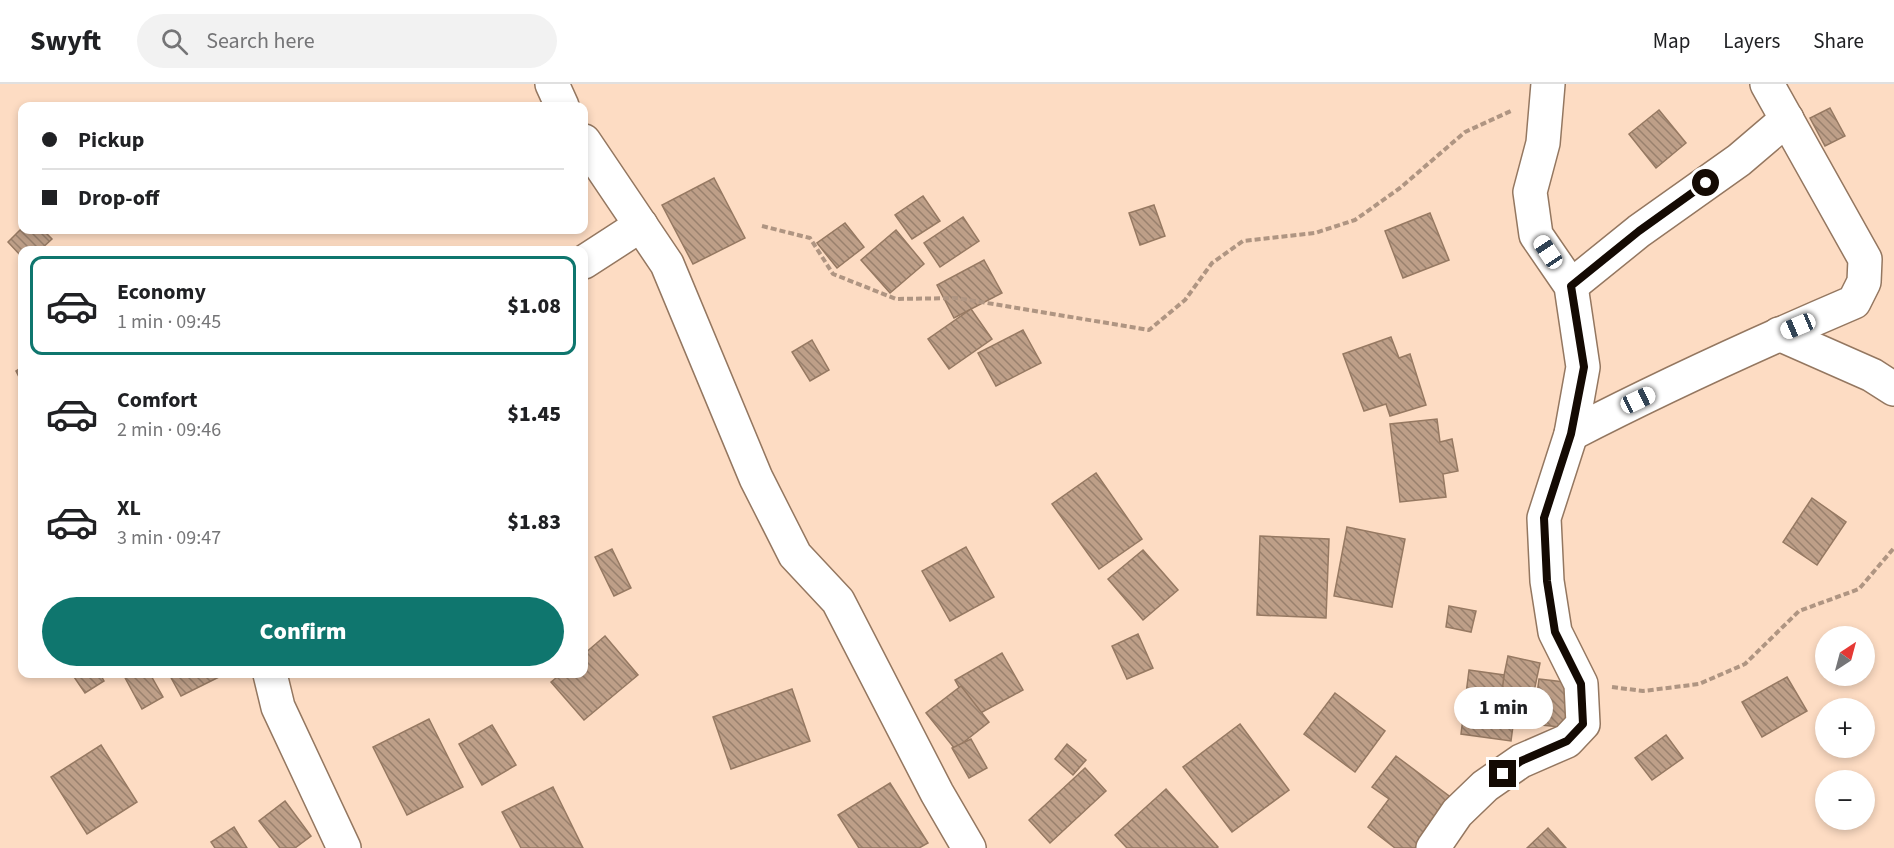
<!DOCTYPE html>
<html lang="en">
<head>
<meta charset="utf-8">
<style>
  :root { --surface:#fff; --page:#f2f2f2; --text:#202124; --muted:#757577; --line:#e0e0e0; --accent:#0f766e }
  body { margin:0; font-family:"Source Sans 3",sans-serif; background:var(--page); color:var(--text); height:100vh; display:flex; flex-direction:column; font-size:22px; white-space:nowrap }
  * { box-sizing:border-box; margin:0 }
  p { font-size:20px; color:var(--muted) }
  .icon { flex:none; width:33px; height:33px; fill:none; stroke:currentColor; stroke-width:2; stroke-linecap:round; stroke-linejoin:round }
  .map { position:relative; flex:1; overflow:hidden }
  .details { position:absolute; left:18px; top:162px; width:570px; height:432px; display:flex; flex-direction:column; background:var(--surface); border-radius:12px; box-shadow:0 3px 9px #0003 }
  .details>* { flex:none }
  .guide { position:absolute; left:18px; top:18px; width:570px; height:132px; border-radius:12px; box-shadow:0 3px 9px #0003; display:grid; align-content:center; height:132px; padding:0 24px; background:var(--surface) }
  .needle { width:39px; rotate:36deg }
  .fabs { position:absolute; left:1815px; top:542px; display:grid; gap:12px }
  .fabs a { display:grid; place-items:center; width:60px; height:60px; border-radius:50%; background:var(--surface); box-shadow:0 3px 9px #0003; font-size:30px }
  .end { position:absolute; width:27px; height:27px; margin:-14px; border:8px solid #140a03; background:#fff; box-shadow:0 0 0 3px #fff }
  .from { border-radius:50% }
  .bubble { position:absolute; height:42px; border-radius:21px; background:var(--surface); box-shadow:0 3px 9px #0003; font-size:20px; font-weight:800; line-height:42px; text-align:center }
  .car { position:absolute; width:18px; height:36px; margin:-18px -9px; border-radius:8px; box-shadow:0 0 4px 2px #0007; background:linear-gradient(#fff 24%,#345 0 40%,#fff 0 76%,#345 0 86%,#fff 0) }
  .guide b { display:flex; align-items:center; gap:21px; height:57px; font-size:22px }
  .guide b+b { border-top:2px solid var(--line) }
  .guide i { width:15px; height:15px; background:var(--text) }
  ul { padding:10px 0 0; list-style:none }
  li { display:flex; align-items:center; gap:18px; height:99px; margin:0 12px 9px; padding:0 12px; border:3px solid transparent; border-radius:12px }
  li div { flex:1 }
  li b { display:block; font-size:22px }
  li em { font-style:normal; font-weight:800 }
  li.current { border-color:var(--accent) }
  li>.icon { width:54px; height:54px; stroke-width:1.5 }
  .button { display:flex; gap:12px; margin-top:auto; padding:12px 24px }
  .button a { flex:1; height:69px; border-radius:36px; background:var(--accent); color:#fff; font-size:24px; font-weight:800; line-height:69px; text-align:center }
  header { display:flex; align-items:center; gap:36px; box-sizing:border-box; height:84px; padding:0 30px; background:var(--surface); border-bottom:2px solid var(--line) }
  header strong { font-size:28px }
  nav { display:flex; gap:33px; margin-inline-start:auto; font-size:21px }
  .search { width:420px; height:54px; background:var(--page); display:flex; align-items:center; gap:15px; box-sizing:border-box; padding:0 21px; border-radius:33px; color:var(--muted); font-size:22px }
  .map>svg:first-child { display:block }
  .building { fill:url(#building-back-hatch); stroke:#967962; stroke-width:1.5 }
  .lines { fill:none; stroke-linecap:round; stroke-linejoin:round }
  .street-casing { stroke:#947760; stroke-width:36 }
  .path { stroke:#af9582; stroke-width:4; stroke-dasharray:6 3; stroke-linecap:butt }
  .street { stroke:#fff; stroke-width:33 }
  .route { stroke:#140a03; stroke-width:8 }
</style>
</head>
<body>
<header>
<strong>Swyft</strong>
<div class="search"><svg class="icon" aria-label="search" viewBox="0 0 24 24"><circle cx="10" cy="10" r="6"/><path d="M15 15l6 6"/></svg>Search here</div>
<nav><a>Map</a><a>Layers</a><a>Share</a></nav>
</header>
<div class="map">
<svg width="1894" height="764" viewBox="0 0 1894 764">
  <defs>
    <pattern id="building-back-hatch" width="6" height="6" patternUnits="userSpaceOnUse" patternTransform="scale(1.5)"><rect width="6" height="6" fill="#be9f88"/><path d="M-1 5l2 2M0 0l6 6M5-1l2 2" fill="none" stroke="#99806d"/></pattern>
  </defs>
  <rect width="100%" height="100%" fill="#fddcc3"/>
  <g class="building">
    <path d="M1830,24L1845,52L1825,62L1810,34Z"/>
    <path d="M1659,26L1686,59L1656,84L1629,50Z"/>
    <path d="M714,94L745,154L693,180L662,121Z"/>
    <path d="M923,112L940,137L912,155L895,131Z"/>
    <path d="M1154,121L1165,152L1140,161L1129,129Z"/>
    <path d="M1430,129L1449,176L1403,194L1385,147Z"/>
    <path d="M963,133L979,157L940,183L924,159Z"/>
    <path d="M845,139L864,163L837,184L817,159Z"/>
    <path d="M22,144V146H43L52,155L40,166H22V173L8,158Z"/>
    <path d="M896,146L924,180L890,209L861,176Z"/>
    <path d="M984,176L1002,209L954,234L937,201Z"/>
    <path d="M971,225L992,255L949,285L928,255Z"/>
    <path d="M1023,246L1041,279L996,302L978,269Z"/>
    <path d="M1391,253L1399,274L1410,270L1426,321L1390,332L1386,320L1364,327L1343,270Z"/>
    <path d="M812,256L829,286L810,297L792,268Z"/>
    <path d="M22,283V299L16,287Z"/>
    <path d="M1437,335L1440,358L1452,355L1458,387L1443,390L1446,413L1400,418L1390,340Z"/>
    <path d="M1096,389L1142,455L1099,485L1052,420Z"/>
    <path d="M1812,414L1846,438L1817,481L1783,458Z"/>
    <path d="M1347,443L1405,455L1392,523L1334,512Z"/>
    <path d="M1260,452L1329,455L1326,534L1257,531Z"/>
    <path d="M966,463L994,513L950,537L922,487Z"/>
    <path d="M612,465L631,504L614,512L595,473Z"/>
    <path d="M1143,466L1178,506L1143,536L1108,495Z"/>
    <path d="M1449,522L1476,527L1471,548L1446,543Z"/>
    <path d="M1138,550L1153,584L1127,595L1112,562Z"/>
    <path d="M605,552L638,591L584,636L551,598L561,590H584V570Z"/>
    <path d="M1002,569L1023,606L975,632L955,596Z"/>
    <path d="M1508,572L1540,579L1531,622L1499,616Z"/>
    <path d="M1469,586L1504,591L1500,625L1515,627L1511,657L1461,650Z"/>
    <path d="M72,590H100L104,597L85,609Z"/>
    <path d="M123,590H150L163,613L142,625Z"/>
    <path d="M169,590H225L181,612Z"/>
    <path d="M1787,593L1807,627L1762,653L1742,618Z"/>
    <path d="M1539,595L1573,599L1568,644L1533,640Z"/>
    <path d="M961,602L989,638L955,665L926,629Z"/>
    <path d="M792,605L810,657L731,685L713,633Z"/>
    <path d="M1335,609L1385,647L1355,688L1304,650Z"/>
    <path d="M429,635L463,703L407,731L373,663Z"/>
    <path d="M1240,640L1289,706L1232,748L1183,683Z"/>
    <path d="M492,641L516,681L482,701L459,660Z"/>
    <path d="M1666,651L1683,674L1652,696L1635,674Z"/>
    <path d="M971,655L987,684L969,694L952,664Z"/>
    <path d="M1067,660L1086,676L1073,691L1055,675Z"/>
    <path d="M101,661L137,718L87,750L51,693Z"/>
    <path d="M1396,672L1453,715L1415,764H1395L1368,743L1389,715L1372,703Z"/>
    <path d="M1085,684L1106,707L1050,759L1029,736Z"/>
    <path d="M890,699L928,759L919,764H859L838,731Z"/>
    <path d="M553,703L583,764H521L502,728Z"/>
    <path d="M1166,705L1218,763L1216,764H1127L1115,751Z"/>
    <path d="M285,717L311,752L295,764H280L259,737Z"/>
    <path d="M234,743L247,764H215L211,758Z"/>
    <path d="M1548,744L1566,764H1527Z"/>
  </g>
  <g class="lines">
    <g class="street-casing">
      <g id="street">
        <path d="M552,0L562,22"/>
        <path d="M584,57L667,180L756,394L795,471L838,517L937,709L969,764"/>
        <path d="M584,178L641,141"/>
        <path d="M1571,202L1639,147L1739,76L1787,35"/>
        <path d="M1779,250L1872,291L1894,305"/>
        <path d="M1571,350C1664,302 1758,259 1854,218L1864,198L1865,175L1767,0"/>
        <path d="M270,590L278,623L344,764"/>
        <path d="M1433,764L1457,729L1485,702L1521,677L1567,657L1583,640L1581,600L1555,548L1547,497L1544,434L1571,350L1583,283L1571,202L1536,151L1530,108L1543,59L1548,0"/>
      </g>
    </g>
    <g class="path">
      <path d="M762,142L810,154L833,190L896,215L957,214L1149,246L1185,216L1212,179L1243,157L1315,149L1355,136L1400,104L1465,48L1513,26"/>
      <path d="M1612,603L1643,607L1699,600L1745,580L1799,527L1859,505L1894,464"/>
    </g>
    <use href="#street" class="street"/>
  </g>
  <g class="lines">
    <path class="route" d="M1503,690L1521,677L1567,657L1583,640L1581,600L1555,548L1547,497L1544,434L1571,350L1584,283L1571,202L1639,147L1706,99"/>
  </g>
</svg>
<div class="fabs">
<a><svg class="needle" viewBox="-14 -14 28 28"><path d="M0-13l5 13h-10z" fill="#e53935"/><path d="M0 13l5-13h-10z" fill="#757577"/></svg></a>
<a>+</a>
<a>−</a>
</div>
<i class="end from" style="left:1706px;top:99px"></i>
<i class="end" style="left:1503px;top:690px"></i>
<div class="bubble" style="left:1454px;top:603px;width:99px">1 min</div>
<i class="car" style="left:1548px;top:168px;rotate:326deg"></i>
<i class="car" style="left:1798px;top:242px;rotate:247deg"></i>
<i class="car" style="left:1638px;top:316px;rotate:65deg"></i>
<div class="guide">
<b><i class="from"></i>Pickup</b>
<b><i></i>Drop-off</b>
</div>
<section class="details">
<ul>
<li class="current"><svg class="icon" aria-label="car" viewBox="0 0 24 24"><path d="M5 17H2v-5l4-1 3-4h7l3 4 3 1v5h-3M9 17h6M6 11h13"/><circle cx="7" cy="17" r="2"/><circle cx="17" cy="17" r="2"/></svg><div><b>Economy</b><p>1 min · 09:45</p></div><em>$1.08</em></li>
<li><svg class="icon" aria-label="car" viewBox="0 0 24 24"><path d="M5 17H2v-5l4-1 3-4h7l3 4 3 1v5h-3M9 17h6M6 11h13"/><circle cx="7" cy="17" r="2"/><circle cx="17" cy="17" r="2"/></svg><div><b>Comfort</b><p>2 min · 09:46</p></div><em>$1.45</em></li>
<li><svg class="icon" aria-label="car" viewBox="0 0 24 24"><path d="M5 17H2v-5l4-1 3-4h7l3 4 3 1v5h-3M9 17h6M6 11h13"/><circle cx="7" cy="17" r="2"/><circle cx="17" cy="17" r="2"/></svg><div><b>XL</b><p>3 min · 09:47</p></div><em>$1.83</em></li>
</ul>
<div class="button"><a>Confirm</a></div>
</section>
</div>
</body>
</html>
